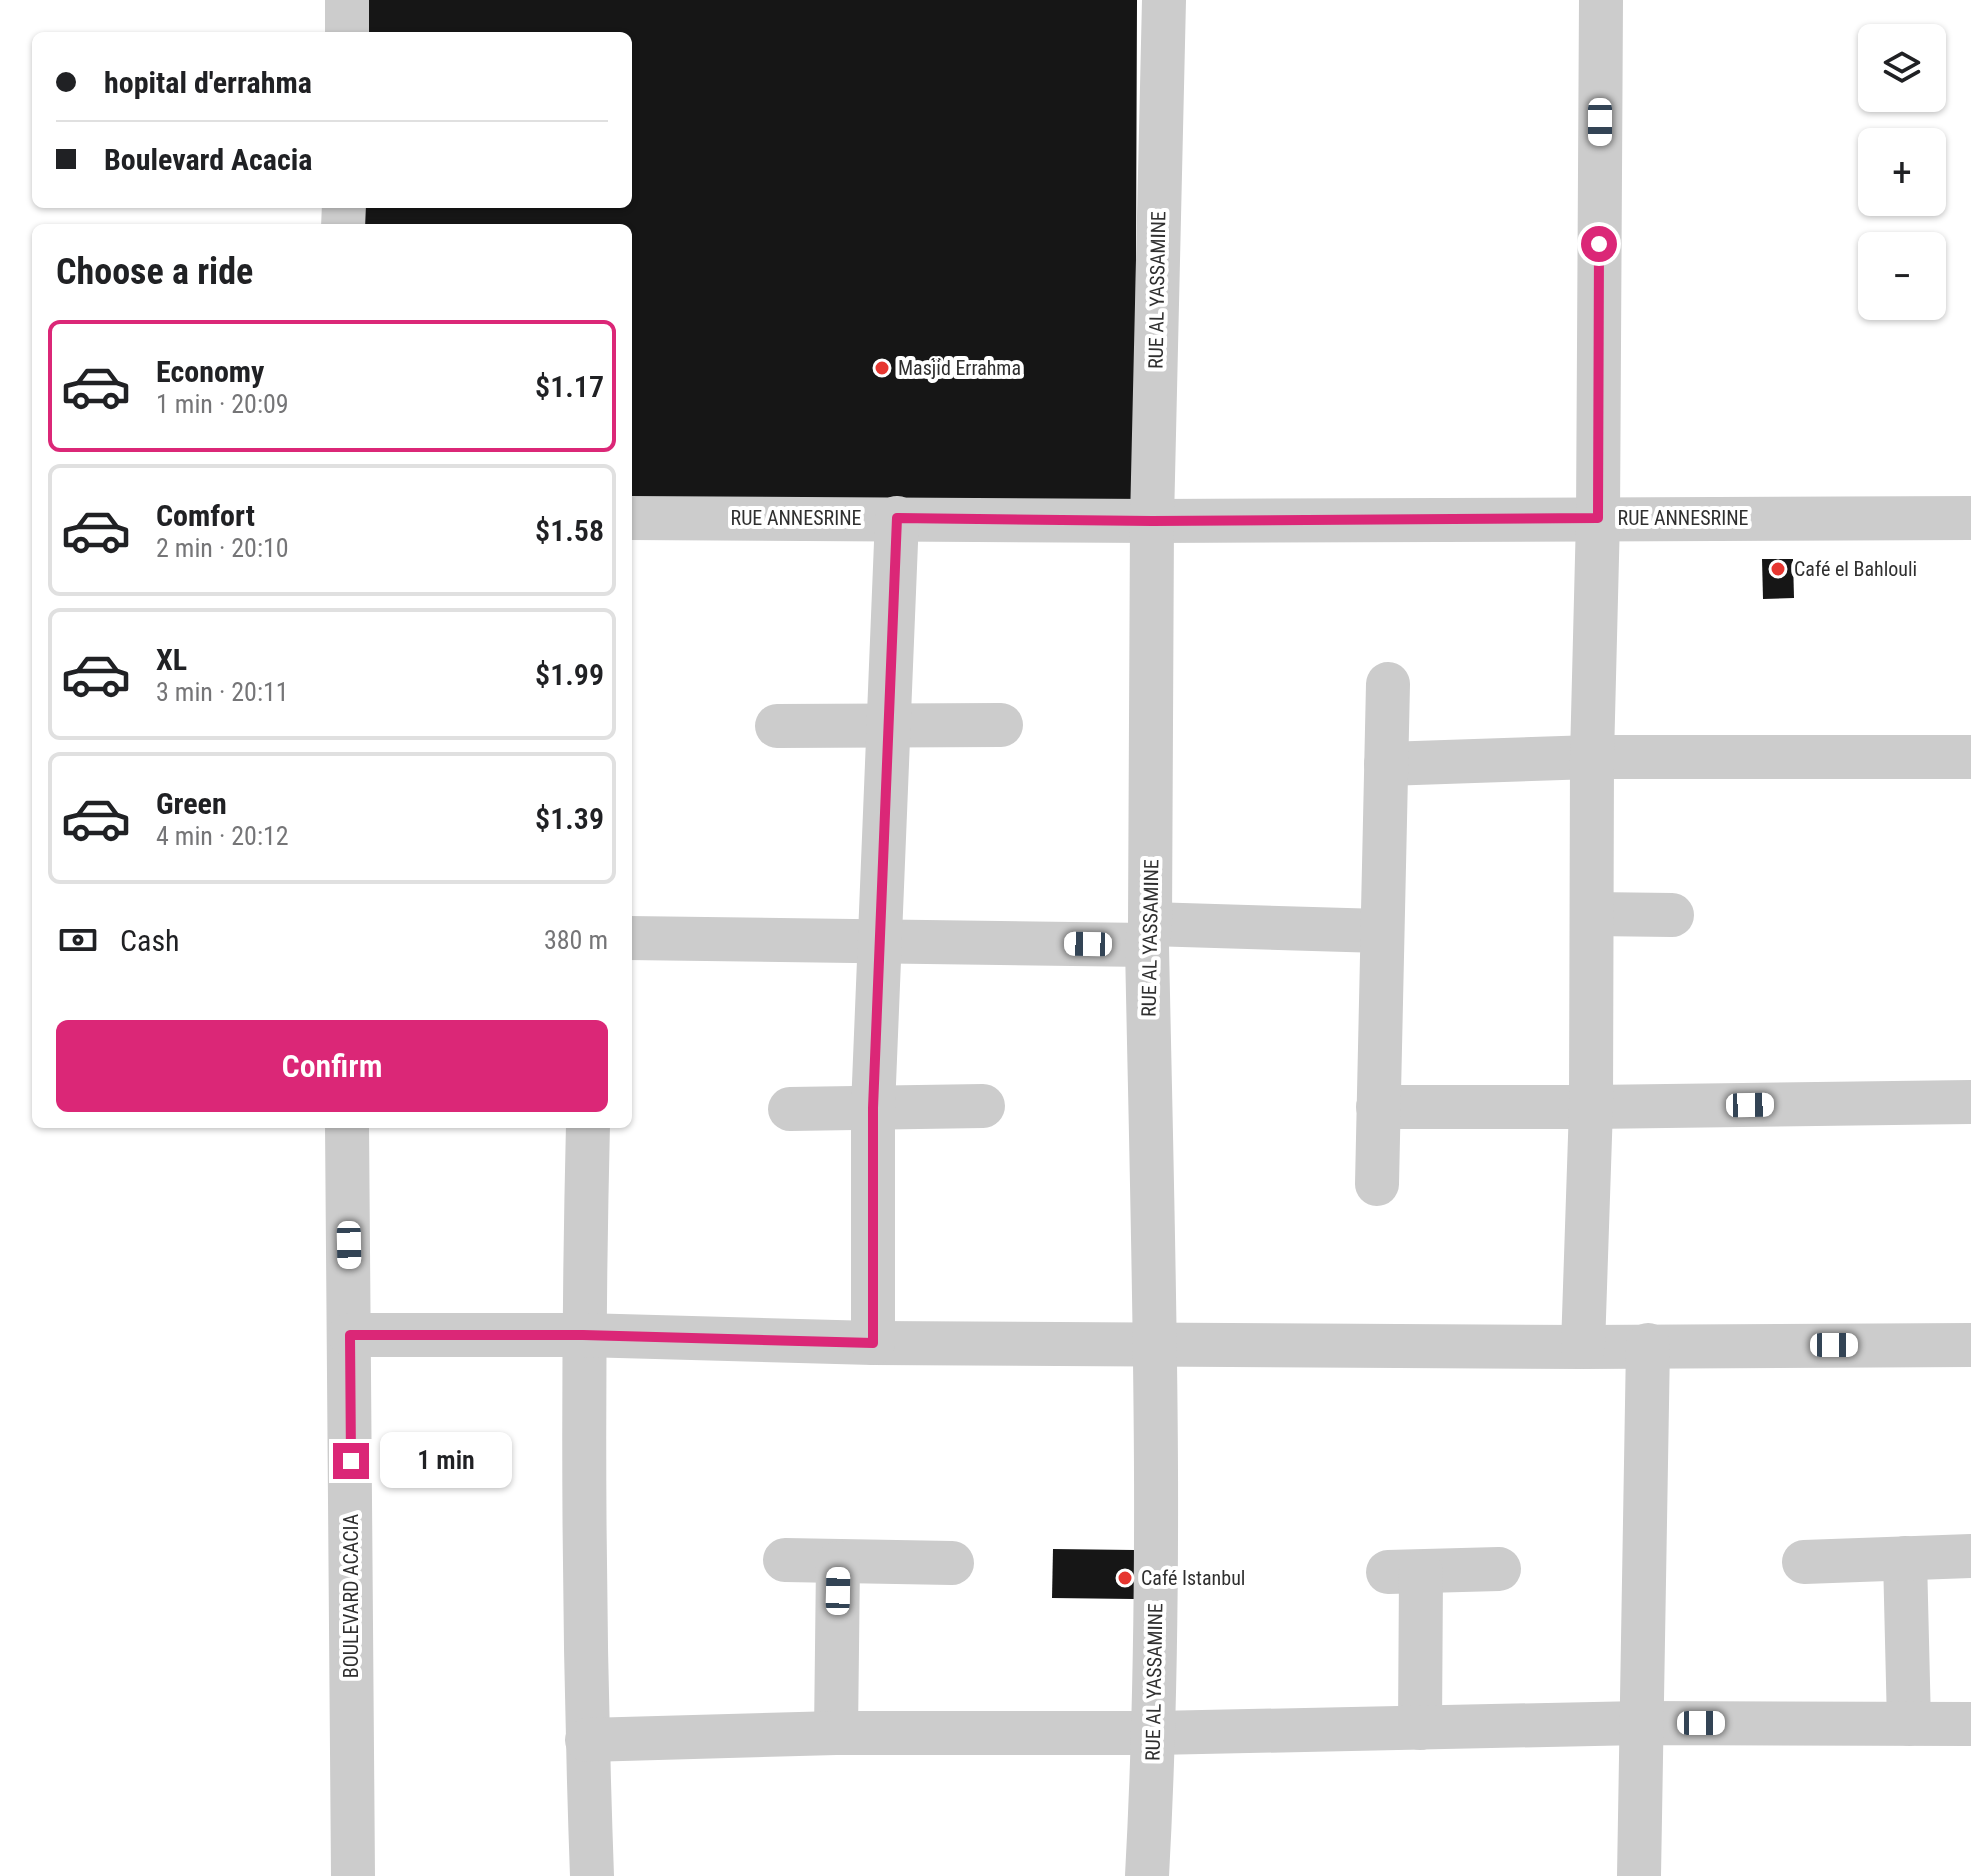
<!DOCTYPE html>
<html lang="en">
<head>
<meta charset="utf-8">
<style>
  :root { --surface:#fff; --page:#f6f6f6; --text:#202124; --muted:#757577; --line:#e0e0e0; --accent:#db2777 }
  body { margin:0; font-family:"Roboto Condensed",sans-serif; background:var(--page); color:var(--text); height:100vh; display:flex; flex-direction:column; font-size:30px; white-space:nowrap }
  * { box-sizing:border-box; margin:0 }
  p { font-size:26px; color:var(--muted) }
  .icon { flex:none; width:44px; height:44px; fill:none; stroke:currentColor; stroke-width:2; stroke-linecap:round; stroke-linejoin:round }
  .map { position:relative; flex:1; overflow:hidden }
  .side { position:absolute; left:32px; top:224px; width:600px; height:904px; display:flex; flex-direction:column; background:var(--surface); border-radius:12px; box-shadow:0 2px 6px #0004 }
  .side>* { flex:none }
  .hud { position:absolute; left:32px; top:32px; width:600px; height:176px; border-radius:12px; box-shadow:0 2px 6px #0004; display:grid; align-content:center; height:176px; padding:0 24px; background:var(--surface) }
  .controls { position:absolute; left:1858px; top:24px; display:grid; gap:16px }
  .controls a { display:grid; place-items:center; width:88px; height:88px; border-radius:12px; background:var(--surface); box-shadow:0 2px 6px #0004; font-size:40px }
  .end { position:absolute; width:36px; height:36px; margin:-18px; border:10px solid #db2777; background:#fff; box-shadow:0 0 0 4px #fff }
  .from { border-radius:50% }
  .bubble { position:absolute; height:56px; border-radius:12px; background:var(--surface); box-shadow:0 2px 6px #0004; font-size:26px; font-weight:600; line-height:56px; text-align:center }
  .car { position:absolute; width:24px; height:48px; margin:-24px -12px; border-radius:10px; box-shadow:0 0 6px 2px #0007; background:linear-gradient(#fff 24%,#345 0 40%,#fff 0 76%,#345 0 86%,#fff 0) }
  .hud b { display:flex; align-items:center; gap:28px; height:76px; font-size:30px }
  .hud b+b { border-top:2px solid var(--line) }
  .hud i { width:20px; height:20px; background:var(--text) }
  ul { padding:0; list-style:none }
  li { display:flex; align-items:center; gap:24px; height:132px; margin:0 16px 12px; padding:0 8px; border:4px solid var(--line); border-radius:12px }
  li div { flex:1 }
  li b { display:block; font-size:30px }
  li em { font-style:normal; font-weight:600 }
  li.on { border-color:var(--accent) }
  li>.icon { width:72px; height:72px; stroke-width:1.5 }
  h2 { padding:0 24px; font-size:36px; line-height:96px }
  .pay { display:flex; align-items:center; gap:20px; height:88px; padding:0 24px; font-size:30px }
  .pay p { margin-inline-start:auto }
  .cta { display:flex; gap:16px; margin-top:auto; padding:16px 24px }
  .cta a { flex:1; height:92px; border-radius:12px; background:var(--accent); color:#fff; font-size:32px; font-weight:600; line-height:92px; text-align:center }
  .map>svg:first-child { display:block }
  .building { fill:#161616 }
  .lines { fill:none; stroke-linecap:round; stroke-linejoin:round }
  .minor { stroke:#ccc; stroke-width:44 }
  .route { stroke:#db2777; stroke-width:10 }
  .poi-dot { fill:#e63630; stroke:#fff; stroke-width:3 }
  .labels { text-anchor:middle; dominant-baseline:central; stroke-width:8; stroke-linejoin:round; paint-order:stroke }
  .street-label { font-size:20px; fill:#2f2f2f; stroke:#fff }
  .poi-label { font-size:20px; fill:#2f2f2f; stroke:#fff; text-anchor:start }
</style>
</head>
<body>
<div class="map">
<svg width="1971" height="1876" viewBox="0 0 1971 1876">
  <rect width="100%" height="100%" fill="#fff"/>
  <g class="building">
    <path d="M362,0H1137L1135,511L628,507V228H358V204H628V36H361Z"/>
    <path d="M1762,559H1793L1794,598L1763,599Z"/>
    <path d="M1053,1549L1134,1550V1599L1052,1598Z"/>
  </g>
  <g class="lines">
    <g class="minor">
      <path d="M347,36V0"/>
      <path d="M343,228L344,204"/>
      <path d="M628,518L1152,521L1971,518"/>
      <path d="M777,726L1001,725"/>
      <path d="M1386,764L1592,757H1971"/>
      <path d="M1593,914L1672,915"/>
      <path d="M1150,924L1381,931"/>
      <path d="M628,938L1147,945"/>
      <path d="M1378,1107H1591L1971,1102"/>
      <path d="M790,1109L983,1106"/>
      <path d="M347,1124L353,1876"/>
      <path d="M588,1124C582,1375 583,1625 592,1876"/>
      <path d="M1377,1184L1388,684"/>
      <path d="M350,1335H583L873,1343L1583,1347L1971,1345"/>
      <path d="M873,1343V1108L897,518"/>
      <path d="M1583,1347L1591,1107L1592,757L1598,518L1601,0"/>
      <path d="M1905,1558L1909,1724"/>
      <path d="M785,1560L952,1563"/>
      <path d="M1804,1562L1971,1556"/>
      <path d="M1388,1572L1499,1569"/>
      <path d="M1420,1728L1421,1572"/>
      <path d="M836,1733L838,1563"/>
      <path d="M587,1740L836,1733H1155L1641,1723L1971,1724"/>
      <path d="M1147,1876C1164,1566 1153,1255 1147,945L1150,924L1152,521L1164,0"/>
      <path d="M1639,1876L1648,1345"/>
    </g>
  </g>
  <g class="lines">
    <path class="route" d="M351,1461L350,1335H583L873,1343V1108L897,518L1152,521L1598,518L1599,244"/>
  </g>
  <g class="poi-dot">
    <circle cx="882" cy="368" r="8"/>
    <circle cx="1778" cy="569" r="8"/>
    <circle cx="1125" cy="1578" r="8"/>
  </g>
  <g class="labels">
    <g class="street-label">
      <text transform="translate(1157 290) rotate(-89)">RUE AL YASSAMINE</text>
      <text x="796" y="518">RUE ANNESRINE</text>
      <text x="1683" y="518">RUE ANNESRINE</text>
      <text transform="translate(1150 938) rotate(-89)">RUE AL YASSAMINE</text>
      <text transform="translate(351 1596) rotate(-90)">BOULEVARD ACACIA</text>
      <text transform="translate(1154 1682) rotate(-89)">RUE AL YASSAMINE</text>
    </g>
    <g class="poi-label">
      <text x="898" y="368">Masjid Errahma</text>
      <text x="1794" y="569">Café el Bahlouli</text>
      <text x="1141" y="1578">Café Istanbul</text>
    </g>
  </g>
</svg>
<div class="controls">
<a><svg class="icon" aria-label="layers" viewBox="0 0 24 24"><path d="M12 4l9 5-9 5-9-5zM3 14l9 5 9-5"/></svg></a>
<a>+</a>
<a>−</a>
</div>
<i class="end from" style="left:1599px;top:244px"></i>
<i class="end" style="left:351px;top:1461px"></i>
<div class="bubble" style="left:380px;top:1432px;width:132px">1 min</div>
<i class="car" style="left:1600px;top:122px;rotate:180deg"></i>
<i class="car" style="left:1088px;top:944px;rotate:271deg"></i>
<i class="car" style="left:1750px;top:1105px;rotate:89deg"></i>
<i class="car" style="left:349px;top:1245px;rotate:179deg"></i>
<i class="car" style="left:1834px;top:1345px;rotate:90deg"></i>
<i class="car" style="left:838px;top:1591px;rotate:1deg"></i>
<i class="car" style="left:1701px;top:1723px;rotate:90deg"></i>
<div class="hud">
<b><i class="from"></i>hopital d'errahma</b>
<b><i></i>Boulevard Acacia</b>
</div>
<section class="side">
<h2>Choose a ride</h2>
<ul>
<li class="on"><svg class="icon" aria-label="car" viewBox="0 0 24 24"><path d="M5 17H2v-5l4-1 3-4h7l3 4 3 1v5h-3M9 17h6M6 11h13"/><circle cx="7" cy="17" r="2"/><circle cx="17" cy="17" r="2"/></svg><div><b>Economy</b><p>1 min · 20:09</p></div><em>$1.17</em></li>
<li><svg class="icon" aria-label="car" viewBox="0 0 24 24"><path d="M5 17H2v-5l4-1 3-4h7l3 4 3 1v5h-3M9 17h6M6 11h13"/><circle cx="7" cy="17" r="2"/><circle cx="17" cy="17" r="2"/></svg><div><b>Comfort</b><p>2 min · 20:10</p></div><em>$1.58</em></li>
<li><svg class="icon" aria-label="car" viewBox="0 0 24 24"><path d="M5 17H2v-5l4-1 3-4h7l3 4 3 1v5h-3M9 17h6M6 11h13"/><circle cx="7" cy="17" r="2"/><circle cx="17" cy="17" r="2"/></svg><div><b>XL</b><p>3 min · 20:11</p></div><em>$1.99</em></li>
<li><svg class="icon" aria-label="car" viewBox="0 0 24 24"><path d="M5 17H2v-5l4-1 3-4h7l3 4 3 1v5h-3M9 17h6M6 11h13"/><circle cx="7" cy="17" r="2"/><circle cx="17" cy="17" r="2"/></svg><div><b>Green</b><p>4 min · 20:12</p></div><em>$1.39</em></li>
</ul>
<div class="pay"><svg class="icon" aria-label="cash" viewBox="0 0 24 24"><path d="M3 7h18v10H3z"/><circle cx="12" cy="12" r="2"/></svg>Cash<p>380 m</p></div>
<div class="cta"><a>Confirm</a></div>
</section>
</div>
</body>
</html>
